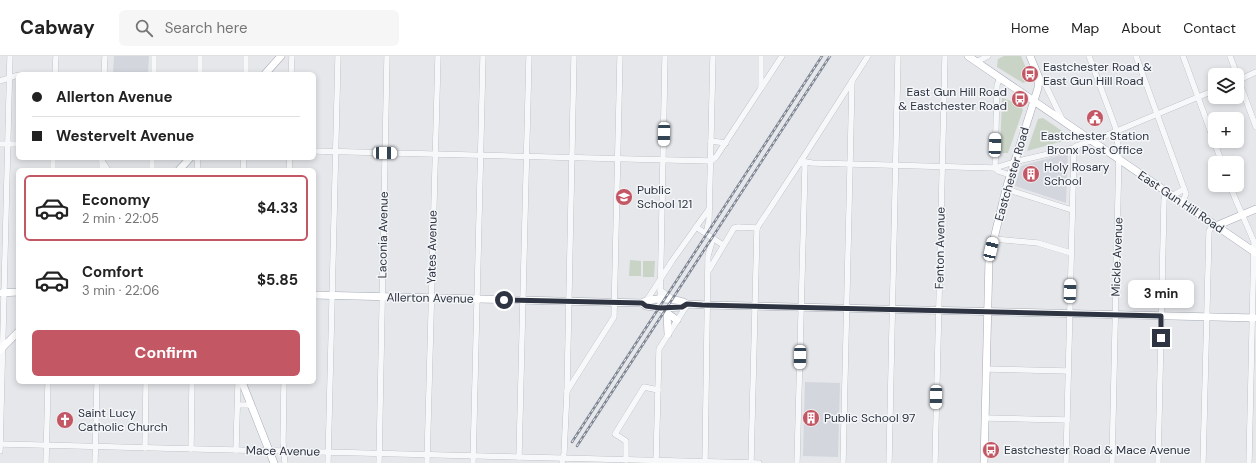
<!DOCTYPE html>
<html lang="en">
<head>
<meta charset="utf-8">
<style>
  :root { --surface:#fff; --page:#f6f6f6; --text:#222; --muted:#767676; --line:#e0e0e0; --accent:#c35764 }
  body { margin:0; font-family:"DM Sans",sans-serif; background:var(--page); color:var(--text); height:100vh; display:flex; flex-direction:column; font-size:15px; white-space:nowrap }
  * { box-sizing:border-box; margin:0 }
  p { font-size:13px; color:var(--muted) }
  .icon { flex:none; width:22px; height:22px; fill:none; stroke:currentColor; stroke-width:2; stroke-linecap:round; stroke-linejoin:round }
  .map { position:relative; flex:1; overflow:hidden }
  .drawer { position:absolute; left:16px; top:112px; width:300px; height:216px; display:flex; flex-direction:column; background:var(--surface); border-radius:6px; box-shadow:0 2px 6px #0003 }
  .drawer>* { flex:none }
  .banner { position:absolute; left:16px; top:16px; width:300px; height:88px; border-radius:6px; box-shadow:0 2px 6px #0003; display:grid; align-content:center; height:88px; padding:0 16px; background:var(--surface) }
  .tools { position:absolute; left:1208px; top:12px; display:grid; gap:8px }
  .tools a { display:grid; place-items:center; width:36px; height:36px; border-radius:6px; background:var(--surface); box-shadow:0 2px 6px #0003; font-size:20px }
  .end { position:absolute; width:18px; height:18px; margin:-9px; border:5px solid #2e3442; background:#fff; box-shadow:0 0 0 2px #fff }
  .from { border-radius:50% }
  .bubble { position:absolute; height:28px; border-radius:6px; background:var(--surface); box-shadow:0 2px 6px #0003; font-size:13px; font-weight:700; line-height:28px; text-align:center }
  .car { position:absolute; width:12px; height:24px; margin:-12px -6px; border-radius:5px; box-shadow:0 0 3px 1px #0007; background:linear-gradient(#fff 24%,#345 0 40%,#fff 0 76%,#345 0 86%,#fff 0) }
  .banner b { display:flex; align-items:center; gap:14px; height:38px; font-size:15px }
  .banner b+b { border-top:1px solid var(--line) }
  .banner i { width:10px; height:10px; background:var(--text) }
  ul { padding:7px 0 0; list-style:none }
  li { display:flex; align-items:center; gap:12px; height:66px; margin:0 8px 6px; padding:0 8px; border:2px solid transparent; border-radius:6px }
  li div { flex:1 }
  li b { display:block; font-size:15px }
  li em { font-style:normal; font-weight:700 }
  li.on { border-color:var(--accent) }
  li>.icon { width:36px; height:36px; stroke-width:1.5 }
  .primary-button { display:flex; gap:8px; margin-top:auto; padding:8px 16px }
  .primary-button a { flex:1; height:46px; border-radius:6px; background:var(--accent); color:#fff; font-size:16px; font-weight:700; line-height:46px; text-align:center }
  header { display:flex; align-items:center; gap:24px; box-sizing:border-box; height:56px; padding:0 20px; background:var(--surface); border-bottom:1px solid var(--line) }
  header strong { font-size:19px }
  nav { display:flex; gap:22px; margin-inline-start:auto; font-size:14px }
  .search { width:280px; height:36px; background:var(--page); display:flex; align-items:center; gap:10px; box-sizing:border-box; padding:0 14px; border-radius:6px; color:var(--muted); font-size:15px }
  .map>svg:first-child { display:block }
  .built { fill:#d3d6dd }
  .green { fill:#c9d4c6 }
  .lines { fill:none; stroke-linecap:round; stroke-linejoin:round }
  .minor-casing { stroke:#aaaeb5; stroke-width:6 }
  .major-casing { stroke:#a5abb6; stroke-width:8 }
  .minor { stroke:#f7f8f9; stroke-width:5.5 }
  .major { stroke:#fff; stroke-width:7 }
  .rail-casing { stroke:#7f8693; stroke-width:2.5 }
  .rail { stroke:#f4f6f8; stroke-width:1; stroke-dasharray:3; stroke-linecap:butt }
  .route { stroke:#2e3442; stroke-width:5 }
  .labels { text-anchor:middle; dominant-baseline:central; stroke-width:3; stroke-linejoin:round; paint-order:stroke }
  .poi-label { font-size:12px; fill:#2e3442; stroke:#f4f6f8; text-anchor:start }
  .street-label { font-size:12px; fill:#2e3442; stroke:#f4f6f8 }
</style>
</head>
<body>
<header>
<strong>Cabway</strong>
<div class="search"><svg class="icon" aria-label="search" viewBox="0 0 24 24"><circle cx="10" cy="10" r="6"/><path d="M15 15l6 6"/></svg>Search here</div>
<nav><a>Home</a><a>Map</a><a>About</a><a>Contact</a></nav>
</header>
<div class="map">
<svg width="1256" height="407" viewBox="0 0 1256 407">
  <rect width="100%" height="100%" fill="#e5e7eb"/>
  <g class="built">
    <path d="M114,0H149L148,16H134L132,18H113Z"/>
    <path d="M1068,97L1066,147L1015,130L1021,110Z"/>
    <path d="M805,326L840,327L838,401L803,400Z"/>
  </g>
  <g class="green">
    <path d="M1004,0H1021L1031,24L1023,27L997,11L998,3Z"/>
    <path d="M1002,42L1020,48L1023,54L1008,97H1000Z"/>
    <path d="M1043,62L1068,79L1067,84L1027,95L1038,63Z"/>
    <path d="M630,204L641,205V220H629Z"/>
    <path d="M643,205H655L654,221H643Z"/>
  </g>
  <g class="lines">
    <g class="minor-casing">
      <g id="minor">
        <path d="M1089,0L1115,70L1119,95L1112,407"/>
        <path d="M1136,0L1186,138L1182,147"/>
        <path d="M1183,0L1222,107"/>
        <path d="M1230,0L1237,19"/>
        <path d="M976,6L988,0"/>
        <path d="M55,18L56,0"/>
        <path d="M104,18L105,0"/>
        <path d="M154,18V0"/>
        <path d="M200,18V0"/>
        <path d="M246,18V0"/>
        <path d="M291,18L292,0"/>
        <path d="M1237,20L1256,71"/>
        <path d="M1000,22L997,29L995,112L998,115L1010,119"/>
        <path d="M1039,22L1046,30L1063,65"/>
        <path d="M0,25L18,19"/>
        <path d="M1237,25L1256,16"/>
        <path d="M761,31V0"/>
        <path d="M711,85L726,87"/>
        <path d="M0,88H18"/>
        <path d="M314,95L711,105L716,101L782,0"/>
        <path d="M102,105L108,114"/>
        <path d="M801,105L812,107L995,112L1014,106L1074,92L1076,90L1100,82L1215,34"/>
        <path d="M53,114V102"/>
        <path d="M102,114V102"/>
        <path d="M152,114V102"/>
        <path d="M197,114L198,102"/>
        <path d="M243,114L244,102"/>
        <path d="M289,114L290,102"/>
        <path d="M1230,129C1237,149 1246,166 1254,186L1249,407"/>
        <path d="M1006,133L1072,154"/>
        <path d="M1172,140L1184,133"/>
        <path d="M696,171L723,189"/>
        <path d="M757,172L801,105L868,0"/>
        <path d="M706,178L709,164L713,0"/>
        <path d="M994,183L1038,187L1071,197"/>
        <path d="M709,214L734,172L738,171L757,172"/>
        <path d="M660,234L674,244"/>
        <path d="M647,244L672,205L709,153"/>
        <path d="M660,252L665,0"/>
        <path d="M987,313L1068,315"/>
        <path d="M284,326L283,386L285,407"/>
        <path d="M567,335L614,261L620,0"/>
        <path d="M238,349H251"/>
        <path d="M985,362L1067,364"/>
        <path d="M0,388L759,407"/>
        <path d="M145,392L146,326"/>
        <path d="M191,393L192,326"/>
        <path d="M236,394L238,326"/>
        <path d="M0,395L10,0"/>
        <path d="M519,401L529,0"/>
        <path d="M626,404V385L615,378L644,331L658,334"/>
        <path d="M46,407L48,326"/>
        <path d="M95,407L97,326"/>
        <path d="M328,407L338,0"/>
        <path d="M379,407L387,0"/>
        <path d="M427,407L438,0"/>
        <path d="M473,407L483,0"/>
        <path d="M562,407L564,397L567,335L574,0"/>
        <path d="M656,407L659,293L687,249"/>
        <path d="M705,407L708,200L713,182"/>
        <path d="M751,407L757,172"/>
        <path d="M797,407L805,110L801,105"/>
        <path d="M843,407L852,25"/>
        <path d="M889,407L898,0"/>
        <path d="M935,407L945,0"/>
        <path d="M1066,407L1074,92"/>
        <path d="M1158,407L1164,145L1165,135"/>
        <path d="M1203,407L1209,175L1211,172L1216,170"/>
      </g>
    </g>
    <g class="major-casing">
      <g id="major">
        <path d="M968,0L1256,197"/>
        <path d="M265,18L281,0"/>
        <path d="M179,114L190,102"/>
        <path d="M1216,170L1256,153"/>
        <path d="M0,237L18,236"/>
        <path d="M314,239L642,247C651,241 678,242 687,248"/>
        <path d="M642,247L646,250L660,252L682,251L687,248L707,249L1256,262"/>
        <path d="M660,252L677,264"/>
        <path d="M667,257L668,278"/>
        <path d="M0,294L18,276"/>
        <path d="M242,326L274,407"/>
        <path d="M984,407L989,203L1006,133L1038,32L1039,22L1030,0"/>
      </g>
    </g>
    <use href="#minor" class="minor"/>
    <use href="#major" class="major"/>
    <g class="rail-casing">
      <g id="rail">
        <path d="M572,386L822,0"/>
        <path d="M577,390L830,0"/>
      </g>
    </g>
    <use href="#rail" class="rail"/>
  </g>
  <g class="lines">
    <path class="route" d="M504,244L642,247L646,250L660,252L682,251L687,248L702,249L1161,260V282"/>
  </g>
  <defs>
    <g id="bus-disc" transform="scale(0.9)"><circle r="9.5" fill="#c35764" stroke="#f4f6f8"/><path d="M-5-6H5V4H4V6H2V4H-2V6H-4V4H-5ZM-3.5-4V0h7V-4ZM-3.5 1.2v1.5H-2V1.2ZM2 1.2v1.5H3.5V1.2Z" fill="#fff"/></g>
    <g id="civic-disc" transform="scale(0.9)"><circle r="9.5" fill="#c35764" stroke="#f4f6f8"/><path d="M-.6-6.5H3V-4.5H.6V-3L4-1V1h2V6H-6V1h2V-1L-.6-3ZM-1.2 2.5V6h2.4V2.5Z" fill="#fff"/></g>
    <g id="building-disc" transform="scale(0.9)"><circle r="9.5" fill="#c35764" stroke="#f4f6f8"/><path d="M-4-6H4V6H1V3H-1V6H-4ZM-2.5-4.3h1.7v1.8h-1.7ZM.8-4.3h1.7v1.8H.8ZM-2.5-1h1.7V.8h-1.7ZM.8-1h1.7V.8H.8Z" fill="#fff"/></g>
    <g id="school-disc" transform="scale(0.9)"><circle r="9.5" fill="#c35764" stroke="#f4f6f8"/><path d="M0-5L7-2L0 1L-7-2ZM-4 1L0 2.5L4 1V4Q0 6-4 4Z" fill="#fff"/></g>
    <g id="church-disc" transform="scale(0.9)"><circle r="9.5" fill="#c35764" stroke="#f4f6f8"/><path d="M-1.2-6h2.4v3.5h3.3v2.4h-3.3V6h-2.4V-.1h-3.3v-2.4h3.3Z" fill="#fff"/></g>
  </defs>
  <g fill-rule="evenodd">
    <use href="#bus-disc" x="1030" y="18"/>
    <use href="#bus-disc" x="1020" y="43"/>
    <use href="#civic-disc" x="1095" y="62"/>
    <use href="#building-disc" x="1031" y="118"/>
    <use href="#school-disc" x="624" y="141"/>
    <use href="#building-disc" x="811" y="362"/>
    <use href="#church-disc" x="65" y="364"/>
    <use href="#bus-disc" x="991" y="394"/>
  </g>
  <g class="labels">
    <g class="poi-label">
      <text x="1043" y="11">Eastchester Road &amp;<tspan x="1043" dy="14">East Gun Hill Road</tspan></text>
      <text x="1007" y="36" text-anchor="end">East Gun Hill Road<tspan x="1007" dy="14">&amp; Eastchester Road</tspan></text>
      <text x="1095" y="80" text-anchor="middle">Eastchester Station<tspan x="1095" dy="14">Bronx Post Office</tspan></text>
      <text x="1044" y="111">Holy Rosary<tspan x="1044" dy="14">School</tspan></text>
      <text x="637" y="134">Public<tspan x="637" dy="14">School 121</tspan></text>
      <text x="78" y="357">Saint Lucy<tspan x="78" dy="14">Catholic Church</tspan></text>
      <text x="824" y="362">Public School 97</text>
      <text x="1004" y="394">Eastchester Road &amp; Mace Avenue</text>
    </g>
    <g class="street-label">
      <text transform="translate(1012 118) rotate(-74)">Eastchester Road</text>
      <text transform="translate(1181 146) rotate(34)">East Gun Hill Road</text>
      <text transform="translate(383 179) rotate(-89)">Laconia Avenue</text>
      <text transform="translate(432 191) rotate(-89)">Yates Avenue</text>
      <text transform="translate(940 192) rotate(-89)">Fenton Avenue</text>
      <text transform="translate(1117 201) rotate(-88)">Mickle Avenue</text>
      <text transform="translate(430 242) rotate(1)">Allerton Avenue</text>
      <text transform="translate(283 395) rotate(1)">Mace Avenue</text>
    </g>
  </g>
</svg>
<div class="tools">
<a><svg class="icon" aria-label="layers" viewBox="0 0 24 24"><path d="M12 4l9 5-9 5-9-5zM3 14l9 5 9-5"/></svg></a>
<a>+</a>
<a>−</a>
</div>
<i class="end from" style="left:504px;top:244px"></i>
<i class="end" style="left:1161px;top:282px"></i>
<div class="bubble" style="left:1128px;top:224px;width:66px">3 min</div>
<i class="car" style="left:664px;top:78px;rotate:181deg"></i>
<i class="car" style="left:995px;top:89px;rotate:2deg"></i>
<i class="car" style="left:385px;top:97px;rotate:91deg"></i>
<i class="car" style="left:991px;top:193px;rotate:13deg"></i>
<i class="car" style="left:1070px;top:235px;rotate:2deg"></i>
<i class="car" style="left:800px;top:301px;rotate:181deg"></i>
<i class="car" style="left:936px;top:341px;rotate:181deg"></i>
<div class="banner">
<b><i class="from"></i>Allerton Avenue</b>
<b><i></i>Westervelt Avenue</b>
</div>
<section class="drawer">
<ul>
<li class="on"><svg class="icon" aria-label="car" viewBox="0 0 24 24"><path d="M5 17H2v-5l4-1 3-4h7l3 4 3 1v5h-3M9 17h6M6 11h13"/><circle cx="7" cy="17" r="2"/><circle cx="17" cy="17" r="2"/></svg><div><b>Economy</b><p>2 min · 22:05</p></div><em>$4.33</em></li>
<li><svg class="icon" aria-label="car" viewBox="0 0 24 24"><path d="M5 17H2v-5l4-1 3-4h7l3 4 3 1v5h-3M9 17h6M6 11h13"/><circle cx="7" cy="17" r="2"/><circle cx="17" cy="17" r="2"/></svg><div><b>Comfort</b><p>3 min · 22:06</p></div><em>$5.85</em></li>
</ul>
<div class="primary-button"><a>Confirm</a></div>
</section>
</div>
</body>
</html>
